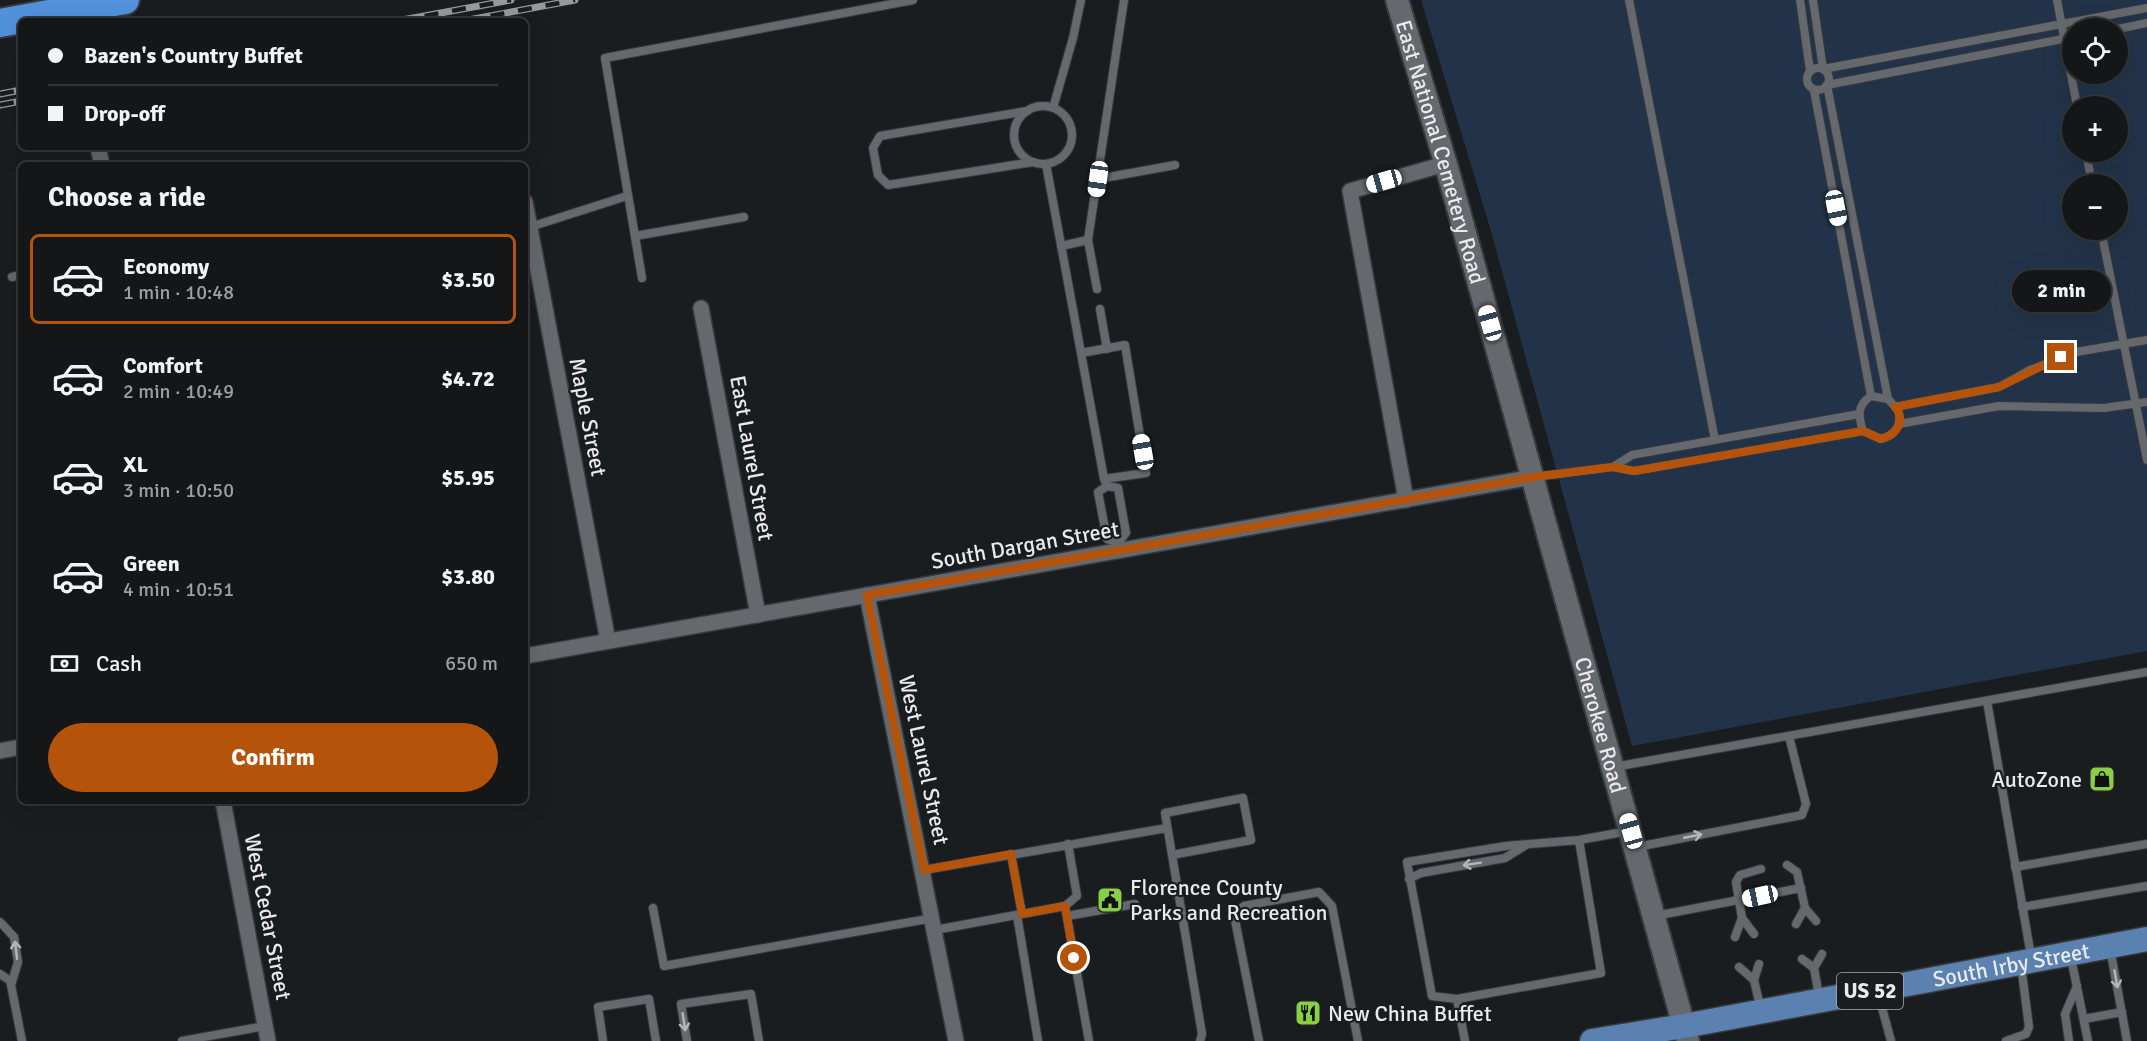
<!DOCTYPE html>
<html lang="en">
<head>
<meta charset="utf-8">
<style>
  :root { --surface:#141618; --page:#212325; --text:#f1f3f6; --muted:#9d9fa2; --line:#333537; --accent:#b45309 }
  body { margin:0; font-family:Signika,sans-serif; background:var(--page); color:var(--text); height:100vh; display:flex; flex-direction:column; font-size:22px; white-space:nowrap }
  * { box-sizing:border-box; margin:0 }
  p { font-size:20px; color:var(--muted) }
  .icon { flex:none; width:33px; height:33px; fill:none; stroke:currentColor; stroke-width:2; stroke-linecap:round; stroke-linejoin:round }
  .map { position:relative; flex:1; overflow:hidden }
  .sheet { position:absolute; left:18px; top:162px; width:510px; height:642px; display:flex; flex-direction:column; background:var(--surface); border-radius:9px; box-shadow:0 6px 24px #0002,0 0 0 2px var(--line) }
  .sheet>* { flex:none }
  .hud { position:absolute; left:18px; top:18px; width:510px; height:132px; border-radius:9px; box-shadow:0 6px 24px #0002,0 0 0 2px var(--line); display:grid; align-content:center; height:132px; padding:0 30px; background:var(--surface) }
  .fabs { position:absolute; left:2062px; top:18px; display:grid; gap:12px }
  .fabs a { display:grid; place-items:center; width:66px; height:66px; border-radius:50%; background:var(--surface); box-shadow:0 6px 24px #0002,0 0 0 2px var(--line); font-size:30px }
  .end { position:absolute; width:27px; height:27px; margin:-14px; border:8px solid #b45309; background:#fff; box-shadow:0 0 0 3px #fff }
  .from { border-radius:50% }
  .bubble { position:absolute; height:42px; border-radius:21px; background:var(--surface); box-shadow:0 6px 24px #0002,0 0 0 2px var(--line); font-size:20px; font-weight:700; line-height:42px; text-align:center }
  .car { position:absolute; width:18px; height:36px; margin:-18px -9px; border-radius:8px; box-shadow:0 0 4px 2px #0007; background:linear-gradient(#fff 24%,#345 0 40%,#fff 0 76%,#345 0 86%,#fff 0) }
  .hud b { display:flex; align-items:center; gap:21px; height:57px; font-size:22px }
  .hud b+b { border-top:2px solid var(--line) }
  .hud i { width:15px; height:15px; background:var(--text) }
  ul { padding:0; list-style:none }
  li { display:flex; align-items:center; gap:18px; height:90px; margin:0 12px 9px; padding:0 18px; border:3px solid transparent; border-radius:9px }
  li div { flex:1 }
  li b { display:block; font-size:22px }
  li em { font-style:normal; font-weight:700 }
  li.active { border-color:var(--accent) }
  li>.icon { width:54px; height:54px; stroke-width:1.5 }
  h2 { padding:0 30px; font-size:27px; line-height:72px }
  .pay { display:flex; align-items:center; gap:15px; height:66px; padding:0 30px; font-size:22px }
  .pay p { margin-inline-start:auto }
  .action { display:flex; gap:12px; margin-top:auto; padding:12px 30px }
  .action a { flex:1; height:69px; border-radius:36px; background:var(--accent); color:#fff; font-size:24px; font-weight:700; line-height:69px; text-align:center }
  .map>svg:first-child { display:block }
  .green { fill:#223349; fill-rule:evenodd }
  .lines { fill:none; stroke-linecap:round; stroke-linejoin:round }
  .lane-casing { stroke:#37393c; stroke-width:10 }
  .street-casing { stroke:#37393c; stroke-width:18 }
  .secondary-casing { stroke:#37393c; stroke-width:26 }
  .primary-casing { stroke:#37393c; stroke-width:27 }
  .highway-casing { stroke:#37393c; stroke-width:32 }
  .lane { stroke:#65686c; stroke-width:8 }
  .street { stroke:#65686c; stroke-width:15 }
  .secondary { stroke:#65686c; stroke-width:22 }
  .primary { stroke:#5a81af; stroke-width:24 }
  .highway { stroke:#5291dc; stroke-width:28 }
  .rail-casing { stroke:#96989a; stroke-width:7 }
  .rail { stroke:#1a1d20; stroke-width:4.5; stroke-dasharray:14; stroke-linecap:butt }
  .oneway { stroke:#b4b6b9 }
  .route { stroke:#b45309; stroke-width:8 }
  .labels { text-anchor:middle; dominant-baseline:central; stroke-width:4.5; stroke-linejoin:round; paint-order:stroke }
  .shield { fill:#1a1d20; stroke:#aaacaf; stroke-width:1.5 }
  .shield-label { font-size:21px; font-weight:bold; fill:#e8eaec }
  .street-label { font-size:22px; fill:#e8eaec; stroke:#1a1d20 }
  .poi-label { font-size:22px; fill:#e8eaec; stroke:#1a1d20; text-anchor:start }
</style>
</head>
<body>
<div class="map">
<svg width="2147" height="1041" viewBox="0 0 2147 1041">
  <rect width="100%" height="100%" fill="#1a1d20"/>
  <path class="green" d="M1421,0H2147V651L1632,746L1491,231ZM2073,28H2118V74H2073ZM2073,106H2118V152H2073ZM2073,184H2118V230H2073Z"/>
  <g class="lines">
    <g class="lane-casing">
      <g id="lane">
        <path d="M1629,0L1715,440"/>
        <path d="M1800,0L1810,71"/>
        <path d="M1813,0L1823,69L2147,8"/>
        <path d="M2057,0L2077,106"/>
        <path d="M2118,29L2147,23"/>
        <circle cx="1818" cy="79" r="11"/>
        <path d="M1814,90L1871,396"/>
        <circle cx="1043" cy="135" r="29"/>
        <path d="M1053,108L1073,38L1081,0"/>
        <path d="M1027,111L880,136L873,148L878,175L888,185L1033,162"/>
        <path d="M2086,152L2092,184"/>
        <path d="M1046,164L1081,353"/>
        <path d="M1098,179L1175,165"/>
        <path d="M530,227L627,196"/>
        <path d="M2101,230L2147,460"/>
        <path d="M635,236L744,217"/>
        <path d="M1088,240L1124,0"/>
        <path d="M1061,246L1088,240L1097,289"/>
        <path d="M12,277L21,275"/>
        <path d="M642,278L605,58L913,0"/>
        <path d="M1100,309L1107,349"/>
        <path d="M1888,399L1827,85L2073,37"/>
        <path d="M1895,407L1999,387L2030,370L2076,352L2147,340"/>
        <path d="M1859,414L1632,455L1613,467L1634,471L1863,431L1881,439C1896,435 1902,425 1898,410L1888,399L1871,396C1857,405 1858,416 1863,431"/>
        <path d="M1899,424L1999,406L2104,408L2147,402"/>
        <path d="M1534,477L1613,467"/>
        <path d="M1104,479L1146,473L1125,345L1081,353L1104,479L1107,486"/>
        <path d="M1107,486L1118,488L1126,533L1118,543L1107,539L1098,492Z"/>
        <path d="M1987,701L2031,956"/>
        <path d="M1614,767L2147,672"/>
        <path d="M1579,840L1601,973L1457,999L1432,996L1407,862L1506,846L1579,840L1629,831"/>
        <path d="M1637,847L1802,815L1806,804L1789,736"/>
        <path d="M1011,854L1022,914"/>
        <path d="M1172,855L1251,840L1243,798L1165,813L1202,1034L1200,1041"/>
        <path d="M1787,865L1797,872L1805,908"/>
        <path d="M2015,867L2147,844"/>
        <path d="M924,870L1167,828"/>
        <path d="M1409,879L1421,873L1505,858L1526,845"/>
        <path d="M1065,906L1077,896L1068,844"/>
        <path d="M2022,907L2147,886"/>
        <path d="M653,908L664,966L933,918"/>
        <path d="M1017,915L1038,1041"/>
        <path d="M1067,916L1135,904"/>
        <path d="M1655,916L1801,888"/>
        <path d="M1742,918L1736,882L1740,875L1761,869"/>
        <path d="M0,922L14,937L18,962L11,985L22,1041"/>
        <path d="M1796,924L1805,908L1816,921"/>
        <path d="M935,930L1065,906L1089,1041"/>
        <path d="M1735,937L1742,918L1754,934"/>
        <path d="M2110,948L2127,1041"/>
        <path d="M2071,958L2088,1041"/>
        <path d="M1802,959L1814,968L1822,954"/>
        <path d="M1739,967L1754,980L1759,964"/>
        <path d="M1814,968L1819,996"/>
        <path d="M0,974L12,982"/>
        <path d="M1754,980L1761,1010"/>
        <path d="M1878,993L1891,1041"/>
        <path d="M1457,999L1465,1041"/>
        <path d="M2084,1019L2122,1012"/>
        <path d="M182,1041L265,1026"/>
        <path d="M603,1041L598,1007L649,999L656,1041"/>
        <path d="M687,1041L681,1004L751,994L759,1041"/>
        <path d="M1259,1041L1235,920L1237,911L1244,906L1319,892L1332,906L1358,1041"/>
        <path d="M2006,1041L2026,1034L2029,1027L2021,965"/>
        <path d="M2069,1041L2065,1014L2077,986"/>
      </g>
    </g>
    <g class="street-casing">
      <g id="street">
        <path d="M98,147L102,165"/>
        <path d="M525,202L608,641"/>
        <path d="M701,308L758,615"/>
        <path d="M1406,500L1350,191L1445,164"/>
        <path d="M867,595L956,1041"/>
        <path d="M525,656L1533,477"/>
        <path d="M0,751L21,747"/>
        <path d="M223,801L268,1041"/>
      </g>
    </g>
    <g class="secondary-casing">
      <g id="secondary">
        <path id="s1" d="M1397,0L1447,168L1688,1041"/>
      </g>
    </g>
    <g class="primary-casing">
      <g id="primary">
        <path id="s2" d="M1592,1041L1684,1026L2147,939"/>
      </g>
    </g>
    <g class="highway-casing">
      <path id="highway" d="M0,23L125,0"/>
    </g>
    <use href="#lane" class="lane"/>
    <use href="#street" class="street"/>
    <use href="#secondary" class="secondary"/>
    <use href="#primary" class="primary"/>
    <use href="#highway" class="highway"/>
    <g class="rail-casing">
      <g id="rail">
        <path d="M397,21L511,0"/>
        <path d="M463,21L575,0"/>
        <path d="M0,94L21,90"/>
        <path d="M0,105L21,101"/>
      </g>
    </g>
    <use href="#rail" class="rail"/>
  </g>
  <defs><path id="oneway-shaft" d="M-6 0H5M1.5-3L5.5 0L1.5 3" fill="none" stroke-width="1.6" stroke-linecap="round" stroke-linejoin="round" transform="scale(1.5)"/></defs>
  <g class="oneway">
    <use href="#oneway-shaft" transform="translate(1693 836) rotate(-11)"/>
    <use href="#oneway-shaft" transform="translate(1472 864) rotate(171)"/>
    <use href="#oneway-shaft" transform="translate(16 950) rotate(-97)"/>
    <use href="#oneway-shaft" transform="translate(2116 979) rotate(80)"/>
    <use href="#oneway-shaft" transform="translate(684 1022) rotate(81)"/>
  </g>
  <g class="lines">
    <path class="route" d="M1074,958L1065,906L1022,914L1011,854L924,870L867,595L1533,477L1613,467L1634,471L1863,431L1881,439C1896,435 1907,421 1895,407L1999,387L2061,357"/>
  </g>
  <defs>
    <g id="shop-square" transform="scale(1.35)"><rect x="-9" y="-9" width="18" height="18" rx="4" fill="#8ace47" stroke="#1a1d20"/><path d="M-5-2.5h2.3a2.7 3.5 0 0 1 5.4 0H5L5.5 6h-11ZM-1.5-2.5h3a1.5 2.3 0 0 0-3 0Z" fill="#111"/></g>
    <g id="civic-square" transform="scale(1.35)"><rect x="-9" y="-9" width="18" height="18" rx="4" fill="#8ace47" stroke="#1a1d20"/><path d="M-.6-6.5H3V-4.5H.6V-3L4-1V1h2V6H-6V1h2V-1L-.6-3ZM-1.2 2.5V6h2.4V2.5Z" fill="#111"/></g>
    <g id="restaurant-square" transform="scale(1.35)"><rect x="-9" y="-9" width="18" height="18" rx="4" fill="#8ace47" stroke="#1a1d20"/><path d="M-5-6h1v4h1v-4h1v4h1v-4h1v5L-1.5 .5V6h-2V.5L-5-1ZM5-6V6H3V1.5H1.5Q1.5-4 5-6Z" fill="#111"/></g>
  </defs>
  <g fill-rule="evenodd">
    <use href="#shop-square" x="2102" y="779"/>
    <use href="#civic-square" x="1110" y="900"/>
    <use href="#restaurant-square" x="1308" y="1013"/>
  </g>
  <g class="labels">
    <rect class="shield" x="1837" y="973" width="66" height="36" rx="4.5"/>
    <g class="shield-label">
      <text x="1870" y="991">US 52</text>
    </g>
    <g class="street-label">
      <text stroke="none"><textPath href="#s1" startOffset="158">East National Cemetery Road</textPath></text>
      <text transform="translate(588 417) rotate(79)">Maple Street</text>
      <text transform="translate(752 458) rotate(80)">East Laurel Street</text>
      <text transform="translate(1025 545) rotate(-10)">South Dargan Street</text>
      <text stroke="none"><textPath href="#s1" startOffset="753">Cherokee Road</textPath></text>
      <text transform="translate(924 760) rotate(78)">West Laurel Street</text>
      <text transform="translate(268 917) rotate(79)">West Cedar Street</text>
      <text stroke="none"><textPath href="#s2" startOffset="426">South Irby Street</textPath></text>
    </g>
    <g class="poi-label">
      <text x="2082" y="779" text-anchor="end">AutoZone</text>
      <text x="1130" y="887">Florence County<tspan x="1130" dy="25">Parks and Recreation</tspan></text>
      <text x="1328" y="1013">New China Buffet</text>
    </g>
  </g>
</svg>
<div class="fabs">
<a><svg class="icon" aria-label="locate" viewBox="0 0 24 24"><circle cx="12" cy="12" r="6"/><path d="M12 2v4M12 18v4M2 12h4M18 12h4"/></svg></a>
<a>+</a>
<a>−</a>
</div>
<i class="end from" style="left:1074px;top:958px"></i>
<i class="end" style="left:2061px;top:357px"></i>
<div class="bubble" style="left:2012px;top:270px;width:99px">2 min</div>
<i class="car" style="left:1098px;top:179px;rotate:188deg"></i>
<i class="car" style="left:1384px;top:181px;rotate:254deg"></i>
<i class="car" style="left:1836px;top:208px;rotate:169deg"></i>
<i class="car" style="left:1490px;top:323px;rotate:344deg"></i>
<i class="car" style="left:1143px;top:452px;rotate:350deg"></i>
<i class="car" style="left:1631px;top:831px;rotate:344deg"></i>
<i class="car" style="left:1760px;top:896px;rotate:258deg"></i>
<div class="hud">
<b><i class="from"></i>Bazen's Country Buffet</b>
<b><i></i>Drop-off</b>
</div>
<section class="sheet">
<h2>Choose a ride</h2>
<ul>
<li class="active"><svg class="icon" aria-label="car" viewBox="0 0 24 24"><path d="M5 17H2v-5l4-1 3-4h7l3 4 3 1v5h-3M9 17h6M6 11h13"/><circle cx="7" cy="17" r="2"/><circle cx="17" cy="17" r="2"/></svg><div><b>Economy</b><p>1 min · 10:48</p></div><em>$3.50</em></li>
<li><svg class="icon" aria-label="car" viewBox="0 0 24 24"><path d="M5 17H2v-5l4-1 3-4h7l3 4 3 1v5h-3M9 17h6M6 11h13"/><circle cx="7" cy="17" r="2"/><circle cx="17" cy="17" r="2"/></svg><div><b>Comfort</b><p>2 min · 10:49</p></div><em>$4.72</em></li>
<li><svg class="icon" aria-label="car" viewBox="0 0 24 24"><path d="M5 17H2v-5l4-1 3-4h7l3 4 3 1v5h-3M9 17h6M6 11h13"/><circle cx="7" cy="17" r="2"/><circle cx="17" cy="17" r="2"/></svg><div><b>XL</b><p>3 min · 10:50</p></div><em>$5.95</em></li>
<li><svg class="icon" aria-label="car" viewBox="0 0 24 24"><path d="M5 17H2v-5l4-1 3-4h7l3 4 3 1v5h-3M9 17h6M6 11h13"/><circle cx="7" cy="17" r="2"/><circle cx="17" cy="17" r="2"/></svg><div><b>Green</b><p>4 min · 10:51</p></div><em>$3.80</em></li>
</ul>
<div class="pay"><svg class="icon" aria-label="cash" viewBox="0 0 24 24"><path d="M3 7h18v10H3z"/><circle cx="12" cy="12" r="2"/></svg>Cash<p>650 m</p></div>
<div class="action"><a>Confirm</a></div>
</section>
</div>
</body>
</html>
